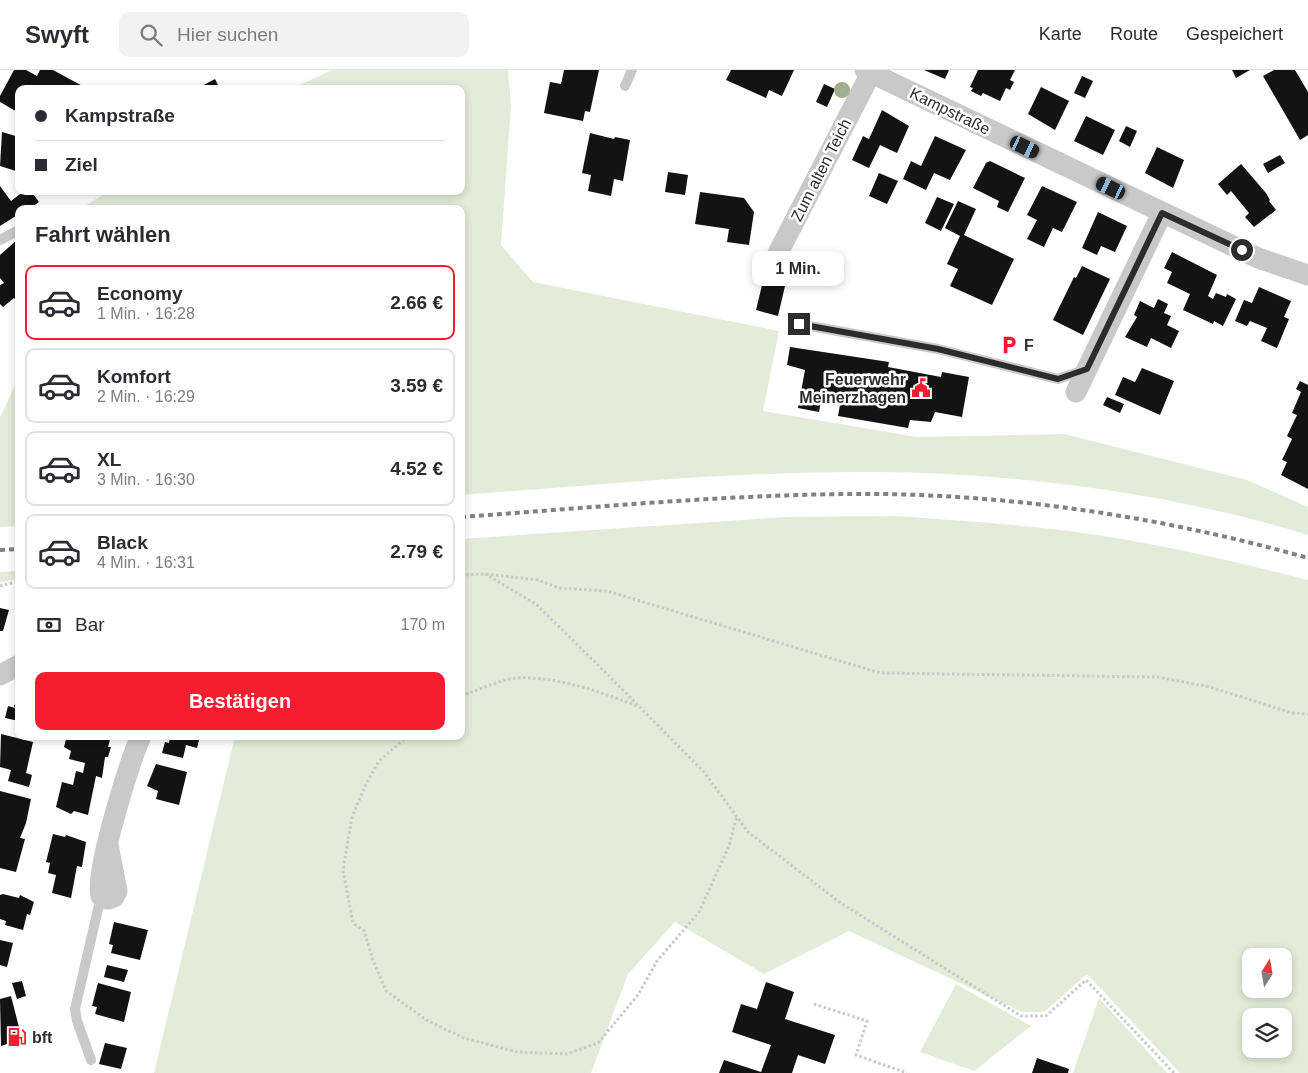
<!DOCTYPE html>
<html lang="de">
<head>
<meta charset="utf-8">
<style>
  :root { --surface:#fff; --page:#f2f2f3; --text:#2b2b33; --muted:#7c7c81; --line:#e1e1e2; --accent:#f51d2f }
  body { margin:0; font-family:Helvetica,sans-serif; background:var(--page); color:var(--text); height:100vh; display:flex; flex-direction:column; font-size:19px; white-space:nowrap }
  * { box-sizing:border-box; margin:0 }
  p { font-size:16px; color:var(--muted) }
  .icon { flex:none; width:28px; height:28px; fill:none; stroke:currentColor; stroke-width:2; stroke-linecap:round; stroke-linejoin:round }
  .map { position:relative; flex:1; overflow:hidden }
  .sheet { position:absolute; left:15px; top:135px; width:450px; height:535px; display:flex; flex-direction:column; background:var(--surface); border-radius:10px; box-shadow:0 2px 8px #0003 }
  .sheet>* { flex:none }
  .banner { position:absolute; left:15px; top:15px; width:450px; height:110px; border-radius:10px; box-shadow:0 2px 8px #0003; display:grid; align-content:center; height:110px; padding:0 20px; background:var(--surface) }
  .needle { width:32px; rotate:11deg }
  .buttons { position:absolute; left:1242px; top:878px; display:grid; gap:10px }
  .buttons a { display:grid; place-items:center; width:50px; height:50px; border-radius:10px; background:var(--surface); box-shadow:0 2px 8px #0003; font-size:25px }
  .end { position:absolute; width:22px; height:22px; margin:-11px; border:6px solid #2c2c2c; background:#fff; box-shadow:0 0 0 2px #fff }
  .from { border-radius:50% }
  .bubble { position:absolute; height:35px; border-radius:10px; background:var(--surface); box-shadow:0 2px 8px #0003; font-size:16px; font-weight:700; line-height:35px; text-align:center }
  .car { position:absolute; width:15px; height:30px; margin:-15px -8px; border-radius:6px; box-shadow:0 0 4px 1px #0007; background:linear-gradient(#222 24%,#8ab4d8 0 40%,#222 0 76%,#8ab4d8 0 86%,#222 0) }
  .banner b { display:flex; align-items:center; gap:18px; height:48px; font-size:19px }
  .banner b+b { border-top:1px solid var(--line) }
  .banner i { width:12px; height:12px; background:var(--text) }
  ul { padding:0; list-style:none }
  li { display:flex; align-items:center; gap:15px; height:75px; margin:0 10px 8px; padding:0 10px; border:2px solid var(--line); border-radius:10px }
  li div { flex:1 }
  li b { display:block; font-size:19px }
  li em { font-style:normal; font-weight:700 }
  li.selected { border-color:var(--accent) }
  li>.icon { width:45px; height:45px; stroke-width:1.5 }
  h2 { padding:0 20px; font-size:22px; line-height:60px }
  .pay { display:flex; align-items:center; gap:12px; height:55px; padding:0 20px; font-size:19px }
  .pay p { margin-inline-start:auto }
  .cta { display:flex; gap:10px; margin-top:auto; padding:10px 20px }
  .cta a { flex:1; height:58px; border-radius:10px; background:var(--accent); color:#fff; font-size:20px; font-weight:700; line-height:58px; text-align:center }
  header { display:flex; align-items:center; gap:30px; box-sizing:border-box; height:70px; padding:0 25px; background:var(--surface); border-bottom:1px solid var(--line) }
  header strong { font-size:24px }
  nav { display:flex; gap:28px; margin-inline-start:auto; font-size:18px }
  .search { width:350px; height:45px; background:var(--page); display:flex; align-items:center; gap:12px; box-sizing:border-box; padding:0 18px; border-radius:10px; color:var(--muted); font-size:19px }
  .map>svg:first-child { display:block }
  .green { fill:#e3ecd8; fill-rule:evenodd }
  .building { fill:#131313 }
  .lines { fill:none; stroke-linecap:round; stroke-linejoin:round }
  .path { stroke:#c9c9c9; stroke-width:3; stroke-dasharray:2.5 2.5; stroke-linecap:butt }
  .service { stroke:#c9c9c9; stroke-width:10 }
  .minor { stroke:#c9c9c9; stroke-width:21 }
  .rail { stroke:#818181; stroke-width:4; stroke-dasharray:5 4; stroke-linecap:butt }
  .tree { fill:#9fae90 }
  .route { stroke:#2c2c2c; stroke-width:6 }
  .labels { text-anchor:middle; dominant-baseline:central; stroke-width:5; stroke-linejoin:round; paint-order:stroke }
  .street-label { font-size:16px; fill:#2c2c2c; stroke:#fff }
  .poi-label { font-size:16px; font-weight:bold; fill:#2c2c2c; stroke:#fff; text-anchor:start }
</style>
</head>
<body>
<header>
<strong>Swyft</strong>
<div class="search"><svg class="icon" aria-label="search" viewBox="0 0 24 24"><circle cx="10" cy="10" r="6"/><path d="M15 15l6 6"/></svg>Hier suchen</div>
<nav><a>Karte</a><a>Route</a><a>Gespeichert</a></nav>
</header>
<div class="map">
<svg width="1308" height="1003" viewBox="0 0 1308 1003">
  <rect width="100%" height="100%" fill="#fff"/>
  <g class="green">
    <path d="M332,0H508L511,36L501,175L533,212L779,261L763,341L917,367L1064,364L1247,410L1308,437V465C1171,423 1019,403 876,402C738,401 599,415 461,425V139H80L109,121H461V19H291Z"/>
    <path d="M19,307V456L0,457V347Z"/>
    <path d="M897,446C964,451 1030,455 1097,465C1168,476 1238,492 1308,510V1003H1180L1087,904L1044,942H1022L849,861L764,904L675,852L628,904L591,1003H154L235,666H461V469L785,447ZM1284,886V919H1251V886ZM1284,946V979H1251V946Z"/>
    <path d="M19,501V508L0,513V502Z"/>
    <path d="M956,914L1031,956L974,1001L920,982Z"/>
    <path d="M1099,928L1167,1003H1073Z"/>
  </g>
  <g class="building">
    <path d="M14,0H26L37,6L40,0H53L88,19H19V43L0,32V26Z"/>
    <path d="M564,0H599L590,42L585,41L583,51L544,43L550,12L561,14Z"/>
    <path d="M731,0H794L782,26L769,20L766,28L726,10Z"/>
    <path d="M924,0H949L945,9Z"/>
    <path d="M978,0H1015L1010,10L1014,12L1010,20L1006,18L1000,31L983,23L981,26L971,21L973,18L970,17Z"/>
    <path d="M1232,0H1250L1236,8Z"/>
    <path d="M1274,0H1295L1308,22V65L1300,70L1263,6Z"/>
    <path d="M1082,6L1093,11L1085,28L1074,23Z"/>
    <path d="M215,9L220,19H196Z"/>
    <path d="M824,14L835,19L827,37L816,32Z"/>
    <path d="M1041,17L1069,31L1055,60L1028,44Z"/>
    <path d="M882,40L909,56L897,83L880,75L869,98L852,90L863,66L869,69Z"/>
    <path d="M1086,46L1115,60L1103,85L1074,71Z"/>
    <path d="M1126,56L1137,61L1130,77L1119,71Z"/>
    <path d="M2,62L19,67V102L0,96Z"/>
    <path d="M590,63L614,69L615,67L630,70L623,111L614,109L611,126L588,121L591,105L582,103Z"/>
    <path d="M935,66L966,80L950,110L934,103L926,120L903,109L911,91L921,96Z"/>
    <path d="M1157,77L1184,90L1173,118L1145,103Z"/>
    <path d="M1280,85L1285,93L1268,103L1263,94Z"/>
    <path d="M990,91L1025,108L1008,142L997,137L999,131L973,118L986,93Z"/>
    <path d="M1241,94L1266,123L1270,130L1269,131L1276,140L1254,157L1245,147L1249,143L1231,121L1227,125L1218,114Z"/>
    <path d="M668,102L688,105L685,125L665,122Z"/>
    <path d="M879,103L898,111L887,134L869,126Z"/>
    <path d="M0,116L11,131L24,121H31L39,132L29,139H19V144L0,156Z"/>
    <path d="M1042,116L1077,132L1062,162L1053,158L1044,177L1027,169L1037,150L1027,145Z"/>
    <path d="M700,122L744,128L754,142L749,175L727,172L729,159L695,154Z"/>
    <path d="M937,127L954,134L941,161L925,153Z"/>
    <path d="M958,131L976,139L964,165L1014,189L992,235L950,216L958,199L947,194L960,166L945,158Z"/>
    <path d="M1098,142L1127,156L1115,182L1101,176L1097,185L1082,178Z"/>
    <path d="M17,170L19,234L14,228L3,237L0,234V215L4,213L0,208V185Z"/>
    <path d="M1172,182L1217,205L1208,226L1213,229L1216,223L1226,227L1227,224L1236,229L1223,256L1214,251L1213,254L1183,240L1190,224L1167,213L1172,202L1164,198Z"/>
    <path d="M814,190L823,194L820,202L810,197Z"/>
    <path d="M1082,196L1110,209L1083,265L1053,250L1074,207L1076,208Z"/>
    <path d="M763,211L785,216L778,246L756,240Z"/>
    <path d="M1259,217L1291,231L1284,247L1289,249L1277,278L1261,271L1267,258L1250,251L1247,256L1235,251L1244,230L1252,233Z"/>
    <path d="M1158,229L1168,234L1164,243L1171,246L1167,255L1179,261L1171,278L1151,268L1147,277L1125,267L1137,247L1134,245L1140,231L1154,238Z"/>
    <path d="M790,277L889,292L888,297L941,307L942,302L969,307L962,347L935,342L931,352L910,350L908,358L838,346L841,329L822,325L819,342L798,338L805,300L787,295Z"/>
    <path d="M1142,298L1174,311L1160,345L1115,325L1123,307L1135,312Z"/>
    <path d="M1300,311L1308,315V419L1281,405L1287,392L1282,390L1292,369L1287,366L1297,345L1292,343L1301,322L1296,319Z"/>
    <path d="M1107,327L1124,334L1120,343L1103,335Z"/>
    <path d="M0,538L9,540L3,561H0Z"/>
    <path d="M19,625V651L5,648L8,636L15,638L14,636Z"/>
    <path d="M1,664L33,672L26,703L32,705L29,717L8,711L11,700L0,697Z"/>
    <path d="M70,666H111L108,677H111L108,687H105L102,708L96,706L88,745L74,741L71,744L56,737L62,712L73,715L76,701L83,703L85,693L69,689L71,681L64,677L66,669Z"/>
    <path d="M170,666H200L197,678L186,675L183,688L162,683L165,672L169,673Z"/>
    <path d="M156,694L187,702L179,735L156,729L158,721L147,716Z"/>
    <path d="M0,721L31,729L26,753L20,768L25,769L16,802L0,798Z"/>
    <path d="M53,764L65,767L66,765L86,772L82,797L77,796L71,828L52,823L56,805L48,803L50,793L46,792Z"/>
    <path d="M3,824L19,828L20,825L34,832L30,845L27,844L23,860L5,855L6,851L0,849V825Z"/>
    <path d="M114,852L148,860L140,890L111,883L113,875L109,874Z"/>
    <path d="M0,870L13,873L7,897L0,895Z"/>
    <path d="M107,895L128,900L124,912L104,907Z"/>
    <path d="M22,911L26,926L17,929L12,913Z"/>
    <path d="M766,912L794,922L785,949L835,965L825,994L798,985L792,1003H719L724,990L761,1002L771,975L732,962L741,934L757,939Z"/>
    <path d="M98,913L131,922L124,952L95,944L97,937L92,936Z"/>
    <path d="M11,926L22,969L1,976L0,929Z"/>
    <path d="M105,973L127,978L121,999L99,994Z"/>
    <path d="M1037,988L1069,999L1068,1003H1032Z"/>
  </g>
  <g class="lines">
    <g class="path">
      <path d="M485,504L536,534L609,606L704,702L748,762L842,834L1021,946H1046L1086,910L1174,1003"/>
      <path d="M461,505L485,504L538,510L559,518L607,521L880,603L1157,607L1210,617L1292,643L1308,644"/>
      <path d="M0,516L19,511"/>
      <path d="M461,626C476,621 501,609 517,608C558,606 600,622 637,636"/>
      <path d="M408,666L379,691L366,714L352,747L343,800L353,853L364,861L373,890L386,921L428,951L464,968L517,982L567,984L598,973L638,925L657,891L699,842L729,776L737,746"/>
      <path d="M814,934L867,951L856,985L907,1003"/>
    </g>
    <g class="service">
      <path d="M625,16L632,0"/>
      <path d="M0,170L19,160"/>
      <path d="M799,254L938,279L1058,309L1084,300"/>
      <path d="M91,990L77,951L75,939L101,826"/>
    </g>
    <g class="minor">
      <path d="M865,0L1258,188L1308,205"/>
      <path d="M774,198L778,183L871,3"/>
      <path d="M1076,322L1162,143"/>
      <path d="M0,605L19,595"/>
      <path d="M108,775L117,821L114,827L108,829L101,826C94,804 130,691 141,666"/>
    </g>
    <g class="rail">
      <path d="M461,447C601,437 741,423 881,424C1025,426 1170,449 1308,488"/>
      <path d="M0,480L19,479"/>
    </g>
  </g>
  <circle class="tree" cx="842" cy="20" r="8"/>
  <g class="lines">
    <path class="route" d="M799,254L938,279L1058,309L1087,299L1162,143L1242,180"/>
  </g>
  <defs>
    <g id="parking-bare" transform="scale(1.5)"><path d="M-3.5-5.5H1a3.5 3.5 0 0 1 0 7H-1V5.5H-3.5ZM-1-3.4V-.6H.8a1.4 1.4 0 0 0 0-2.8Z" fill="#f51d2f" stroke="#fff" stroke-width="2.5" paint-order="stroke"/></g>
    <g id="civic-bare" transform="scale(1.5)"><path d="M-.6-6.5H3V-4.5H.6V-3L4-1V1h2V6H-6V1h2V-1L-.6-3ZM-1.2 2.5V6h2.4V2.5Z" fill="#f51d2f" stroke="#fff" stroke-width="2.5" paint-order="stroke"/></g>
    <g id="fuel-bare" transform="scale(1.5)"><path d="M-5.5-6h7V0h2V4h1.3V-2.5L3-4.5l.8-.8L6-3V5H2.5V1h-1V6h-7ZM-4.2-4.7v3.2H.2V-4.7Z" fill="#f51d2f" stroke="#fff" stroke-width="2.5" paint-order="stroke"/></g>
  </defs>
  <g fill-rule="evenodd">
    <use href="#parking-bare" x="1009" y="275"/>
    <use href="#civic-bare" x="921" y="318"/>
    <use href="#fuel-bare" x="17" y="967"/>
  </g>
  <g class="labels">
    <g class="street-label">
      <text transform="translate(950 41) rotate(26)">Kampstraße</text>
      <text transform="translate(821 100) rotate(-63)">Zum alten Teich</text>
    </g>
    <g class="poi-label">
      <text x="1024" y="275">F</text>
      <text x="906" y="309" text-anchor="end">Feuerwehr<tspan x="906" dy="18">Meinerzhagen</tspan></text>
      <text x="32" y="967">bft</text>
    </g>
  </g>
</svg>
<div class="buttons">
<a><svg class="needle" viewBox="-14 -14 28 28"><path d="M0-13l5 13h-10z" fill="#e53935"/><path d="M0 13l5-13h-10z" fill="#7c7c81"/></svg></a>
<a><svg class="icon" aria-label="layers" viewBox="0 0 24 24"><path d="M12 4l9 5-9 5-9-5zM3 14l9 5 9-5"/></svg></a>
</div>
<i class="end from" style="left:1242px;top:180px"></i>
<i class="end" style="left:799px;top:254px"></i>
<div class="bubble" style="left:752px;top:181px;width:92px">1 Min.</div>
<i class="car" style="left:1025px;top:77px;rotate:116deg"></i>
<i class="car" style="left:1111px;top:118px;rotate:296deg"></i>
<div class="banner">
<b><i class="from"></i>Kampstraße</b>
<b><i></i>Ziel</b>
</div>
<section class="sheet">
<h2>Fahrt wählen</h2>
<ul>
<li class="selected"><svg class="icon" aria-label="car" viewBox="0 0 24 24"><path d="M5 17H2v-5l4-1 3-4h7l3 4 3 1v5h-3M9 17h6M6 11h13"/><circle cx="7" cy="17" r="2"/><circle cx="17" cy="17" r="2"/></svg><div><b>Economy</b><p>1 Min. · 16:28</p></div><em>2.66 €</em></li>
<li><svg class="icon" aria-label="car" viewBox="0 0 24 24"><path d="M5 17H2v-5l4-1 3-4h7l3 4 3 1v5h-3M9 17h6M6 11h13"/><circle cx="7" cy="17" r="2"/><circle cx="17" cy="17" r="2"/></svg><div><b>Komfort</b><p>2 Min. · 16:29</p></div><em>3.59 €</em></li>
<li><svg class="icon" aria-label="car" viewBox="0 0 24 24"><path d="M5 17H2v-5l4-1 3-4h7l3 4 3 1v5h-3M9 17h6M6 11h13"/><circle cx="7" cy="17" r="2"/><circle cx="17" cy="17" r="2"/></svg><div><b>XL</b><p>3 Min. · 16:30</p></div><em>4.52 €</em></li>
<li><svg class="icon" aria-label="car" viewBox="0 0 24 24"><path d="M5 17H2v-5l4-1 3-4h7l3 4 3 1v5h-3M9 17h6M6 11h13"/><circle cx="7" cy="17" r="2"/><circle cx="17" cy="17" r="2"/></svg><div><b>Black</b><p>4 Min. · 16:31</p></div><em>2.79 €</em></li>
</ul>
<div class="pay"><svg class="icon" aria-label="cash" viewBox="0 0 24 24"><path d="M3 7h18v10H3z"/><circle cx="12" cy="12" r="2"/></svg>Bar<p>170 m</p></div>
<div class="cta"><a>Bestätigen</a></div>
</section>
</div>
</body>
</html>
